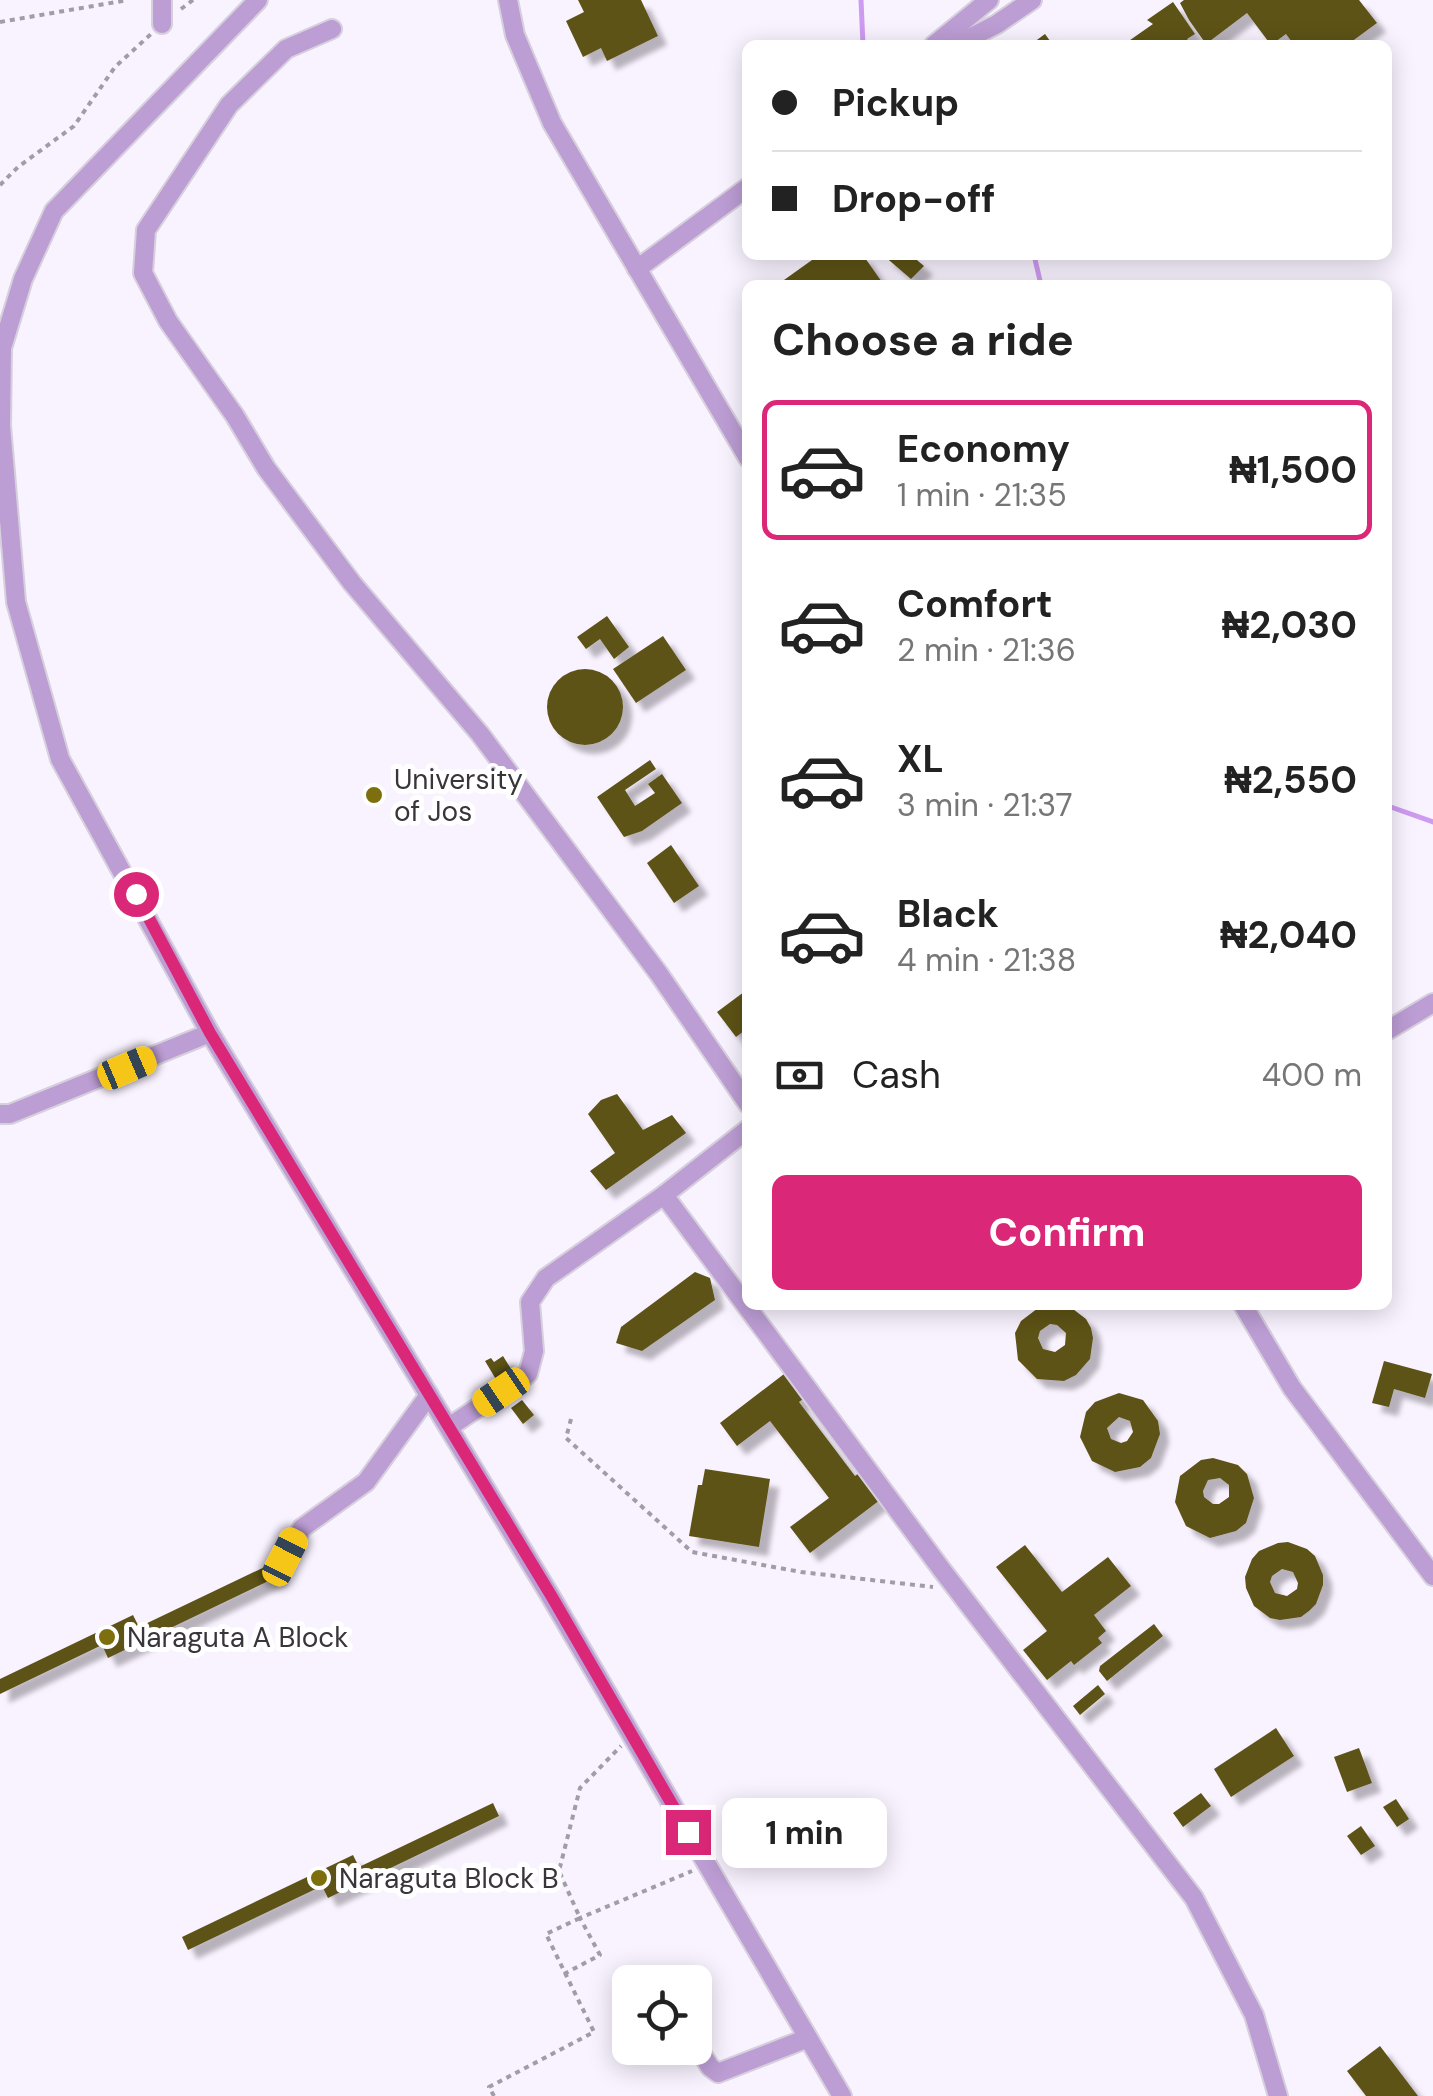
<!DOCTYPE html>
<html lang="en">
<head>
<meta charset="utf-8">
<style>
  :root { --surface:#fff; --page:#f2f2f2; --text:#222; --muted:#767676; --line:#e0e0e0; --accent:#db2777 }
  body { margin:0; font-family:"DM Sans",sans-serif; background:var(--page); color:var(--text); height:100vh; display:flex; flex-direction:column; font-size:38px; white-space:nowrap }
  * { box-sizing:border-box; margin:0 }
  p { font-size:32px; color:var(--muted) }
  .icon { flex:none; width:55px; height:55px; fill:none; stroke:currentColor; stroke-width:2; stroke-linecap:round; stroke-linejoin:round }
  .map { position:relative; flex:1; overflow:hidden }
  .side { position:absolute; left:742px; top:280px; width:650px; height:1030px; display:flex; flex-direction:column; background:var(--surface); border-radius:15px; box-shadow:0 5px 25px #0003 }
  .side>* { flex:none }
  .hud { position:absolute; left:742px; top:40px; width:650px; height:220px; border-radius:15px; box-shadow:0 5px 25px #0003; display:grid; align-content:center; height:220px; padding:0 30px; background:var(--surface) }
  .buttons { position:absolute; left:612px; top:1965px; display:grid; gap:20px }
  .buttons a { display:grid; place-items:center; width:100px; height:100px; border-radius:15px; background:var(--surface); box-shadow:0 5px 25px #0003; font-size:50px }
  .end { position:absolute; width:45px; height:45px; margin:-22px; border:12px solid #db2777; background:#fff; box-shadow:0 0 0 5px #fff }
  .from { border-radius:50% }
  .bubble { position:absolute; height:70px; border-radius:15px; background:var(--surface); box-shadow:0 5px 25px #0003; font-size:32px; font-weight:700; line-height:70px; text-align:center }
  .car { position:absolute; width:30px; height:60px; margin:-30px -15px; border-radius:12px; box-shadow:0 0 8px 2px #0007; background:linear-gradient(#f5c518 24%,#345 0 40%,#f5c518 0 76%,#345 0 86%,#f5c518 0) }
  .hud b { display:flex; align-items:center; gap:35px; height:95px; font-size:38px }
  .hud b+b { border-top:2px solid var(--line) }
  .hud i { width:25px; height:25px; background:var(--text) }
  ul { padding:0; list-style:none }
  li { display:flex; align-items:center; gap:30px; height:140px; margin:0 20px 15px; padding:0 10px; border:5px solid transparent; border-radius:15px }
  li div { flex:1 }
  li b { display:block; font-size:38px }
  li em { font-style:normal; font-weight:700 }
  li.on { border-color:var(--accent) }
  li>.icon { width:90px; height:90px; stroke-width:1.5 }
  h2 { padding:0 30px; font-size:45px; line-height:120px }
  .pay { display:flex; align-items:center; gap:25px; height:110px; padding:0 30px; font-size:38px }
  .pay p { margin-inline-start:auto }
  .button { display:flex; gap:20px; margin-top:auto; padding:20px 30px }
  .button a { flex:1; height:115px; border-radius:15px; background:var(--accent); color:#fff; font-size:40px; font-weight:700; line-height:115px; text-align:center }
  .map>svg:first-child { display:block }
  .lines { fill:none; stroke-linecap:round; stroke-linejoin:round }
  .stream { stroke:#cd9bf0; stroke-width:5 }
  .building { fill:#5d5319; fill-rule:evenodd; filter:url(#shadow) }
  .minor-casing { stroke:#d6d0dc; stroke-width:22 }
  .path { stroke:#a19ca6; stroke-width:4; stroke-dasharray:5 5; stroke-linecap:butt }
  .minor { stroke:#bc9dd4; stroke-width:18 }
  .route { stroke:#db2777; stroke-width:12 }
  .poi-dot { fill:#7e6f0e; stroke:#fff; stroke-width:4 }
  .labels { text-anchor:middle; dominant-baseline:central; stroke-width:10; stroke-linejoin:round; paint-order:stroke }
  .poi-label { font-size:28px; fill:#39353b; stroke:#fff; text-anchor:start }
</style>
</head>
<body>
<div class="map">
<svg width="1433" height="2096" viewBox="0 0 1433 2096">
  <defs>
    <filter id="shadow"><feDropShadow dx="9" dy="9" stdDeviation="2.5" flood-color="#0004"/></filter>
  </defs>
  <rect width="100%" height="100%" fill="#f9f2ff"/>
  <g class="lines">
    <g class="stream">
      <path d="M861,0L863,45"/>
      <path d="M1034,255L1041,285"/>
      <path d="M1388,806L1433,822"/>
    </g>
  </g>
  <g class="building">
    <path d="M578,0H641L658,36L607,61L601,48L583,57L566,21L584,12Z"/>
    <path d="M1184,0H1359L1377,23L1347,45H1294L1286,34L1271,45L1247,13L1206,44L1189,20L1180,3Z"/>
    <path d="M1173,2L1195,34L1187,39L1192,45H1123L1153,24L1147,20Z"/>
    <path d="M1045,34L1053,45H1030Z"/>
    <path d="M819,255H863L884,285H787L784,280Z"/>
    <path d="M883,255H911L924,266L911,279Z"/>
    <path d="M607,616L629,647L614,659L600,639L586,649L577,637Z"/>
    <path d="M663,636L686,670L636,703L613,669Z"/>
    <circle cx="585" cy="707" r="38"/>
    <path d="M650,760L656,769L625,790L635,806L655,793L648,784L662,774L682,803L642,831L624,837L597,797Z"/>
    <path d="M671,845L699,886L674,903L647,863Z"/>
    <path d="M748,989V1028L736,1037L717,1012Z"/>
    <path d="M617,1094L643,1130L672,1115L686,1133L606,1190L590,1171L615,1153L588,1114L601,1100Z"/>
    <path d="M695,1272L710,1278L715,1300L642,1351L616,1343L621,1327Z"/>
    <path d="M1042,1305L1069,1306L1086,1319L1091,1328L1093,1338L1090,1359L1076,1375L1064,1381L1037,1379L1018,1360L1015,1333L1021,1321ZM1050,1324L1057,1325L1066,1333L1065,1345L1055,1352L1043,1349L1038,1338L1040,1331Z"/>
    <path d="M503,1356L516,1377L500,1386L485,1361L491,1358L494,1362Z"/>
    <path d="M1384,1361L1432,1374L1425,1398L1394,1389L1389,1407L1372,1403Z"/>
    <path d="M784,1374L803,1399L799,1402L855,1476L859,1473L880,1500L810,1553L790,1527L829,1498L770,1421L737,1446L720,1423Z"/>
    <path d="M1119,1393L1143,1400L1158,1421L1160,1434L1151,1458L1140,1467L1115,1472L1092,1461L1080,1437L1086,1412L1095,1402ZM1119,1417L1130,1421L1133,1432L1127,1441L1121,1443L1111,1439L1107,1428Z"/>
    <path d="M522,1400L534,1415L523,1424L511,1408Z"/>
    <path d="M1213,1458L1238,1465L1247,1474L1254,1498L1246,1523L1236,1531L1210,1538L1186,1526L1175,1502L1180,1476L1201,1460ZM1220,1478L1229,1485V1497L1219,1504H1213L1204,1497L1203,1491L1208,1480Z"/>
    <path d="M705,1469L770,1479L759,1547L689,1536L698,1485H702Z"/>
    <path d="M1288,1542L1307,1549L1315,1556L1323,1575V1585L1316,1604L1309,1611L1301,1617L1280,1620L1270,1618L1254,1606L1246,1588L1245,1577L1252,1559L1259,1551L1278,1543ZM1282,1569L1293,1572L1298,1583L1297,1589L1287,1596L1275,1593L1270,1582L1272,1576Z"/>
    <path d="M1025,1545L1062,1592L1108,1557L1131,1586L1094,1615L1106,1631L1098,1638L1102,1643L1074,1665L1071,1661L1047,1680L1023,1650L1047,1631L996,1567Z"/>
    <path d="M273,1563L279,1576L108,1658L102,1645L0,1694V1679L133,1615L139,1627Z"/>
    <path d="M1154,1624L1163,1636L1107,1681L1099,1671L1100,1666Z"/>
    <path d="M1098,1685L1105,1694L1080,1715L1073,1706Z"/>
    <path d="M1276,1728L1294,1756L1231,1797L1214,1769Z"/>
    <path d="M1359,1748L1372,1783L1347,1792L1334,1757Z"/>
    <path d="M1201,1793L1211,1806L1183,1827L1173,1813Z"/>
    <path d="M1396,1799L1409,1819L1397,1827L1383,1807Z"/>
    <path d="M493,1803L499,1816L328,1898L322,1886L188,1950L182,1937L353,1855L359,1867Z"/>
    <path d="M1361,1826L1375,1846L1361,1855L1347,1836Z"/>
    <path d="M1380,2046L1418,2096H1366L1347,2071Z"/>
  </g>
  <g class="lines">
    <g class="minor-casing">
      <g id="minor">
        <path d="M258,0L54,211L23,279L2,348L1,426L16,602L60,759L210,1033L551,1597L842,2096"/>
        <path d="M508,0L515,35L552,123L748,458"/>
        <path d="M162,24V0"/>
        <path d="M332,29L286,49L229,105L146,230L143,273L168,321L235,416L266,468L352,583L480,734L659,974L748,1104"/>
        <path d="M934,45L989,0"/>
        <path d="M956,45L997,24L1032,0"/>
        <path d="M637,269L748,187"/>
        <path d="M1388,1030L1433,1003"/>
        <path d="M0,1114H10L210,1033"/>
        <path d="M664,1195L942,1570L1194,1898L1254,2015L1278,2096"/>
        <path d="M1243,1305L1292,1388L1433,1576"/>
        <path d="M449,1427L528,1374L534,1351L530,1302L546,1278L664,1195L748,1129"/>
        <path d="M285,1557L302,1528L366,1482L429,1395"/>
        <path d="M695,2043L710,2067L718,2073L808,2038"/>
      </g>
    </g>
    <g class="path">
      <path d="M181,9L193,0"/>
      <path d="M0,22L128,0"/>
      <path d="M0,185L18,167L74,126L115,67L151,34"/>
      <path d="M571,1419L566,1438L692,1552L801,1572L933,1587"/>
      <path d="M564,1974L600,1955L580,1918L692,1871"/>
      <path d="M494,2096L489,2087L594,2032L546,1934L580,1918L559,1871L580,1788L621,1746"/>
    </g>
    <use href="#minor" class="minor"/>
  </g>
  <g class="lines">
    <path class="route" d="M136,894L210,1033L552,1597L688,1832"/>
  </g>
  <g class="poi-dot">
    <circle cx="374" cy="795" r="10"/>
    <circle cx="107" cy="1637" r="10"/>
    <circle cx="319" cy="1878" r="10"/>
  </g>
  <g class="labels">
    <g class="poi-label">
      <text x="394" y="779">University<tspan x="394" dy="32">of Jos</tspan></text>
      <text x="127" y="1637">Naraguta A Block</text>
      <text x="339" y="1878">Naraguta Block B</text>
    </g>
  </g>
</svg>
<div class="buttons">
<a><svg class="icon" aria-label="locate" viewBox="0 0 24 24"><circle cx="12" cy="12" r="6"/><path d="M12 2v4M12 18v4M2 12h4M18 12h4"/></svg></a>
</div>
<i class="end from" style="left:136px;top:894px"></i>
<i class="end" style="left:688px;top:1832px"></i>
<div class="bubble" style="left:722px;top:1798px;width:165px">1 min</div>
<i class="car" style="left:127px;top:1068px;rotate:67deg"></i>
<i class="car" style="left:501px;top:1392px;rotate:236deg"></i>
<i class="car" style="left:285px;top:1557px;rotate:27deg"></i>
<div class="hud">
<b><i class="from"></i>Pickup</b>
<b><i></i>Drop-off</b>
</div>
<section class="side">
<h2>Choose a ride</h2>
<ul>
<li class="on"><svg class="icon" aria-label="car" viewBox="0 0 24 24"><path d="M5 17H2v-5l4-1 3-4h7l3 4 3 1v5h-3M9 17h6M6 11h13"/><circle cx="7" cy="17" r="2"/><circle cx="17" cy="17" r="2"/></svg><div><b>Economy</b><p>1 min · 21:35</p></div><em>₦1,500</em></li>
<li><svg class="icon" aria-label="car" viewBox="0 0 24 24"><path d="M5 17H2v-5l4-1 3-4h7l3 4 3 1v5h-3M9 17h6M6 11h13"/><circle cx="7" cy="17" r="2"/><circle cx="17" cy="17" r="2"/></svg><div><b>Comfort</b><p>2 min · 21:36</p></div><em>₦2,030</em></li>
<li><svg class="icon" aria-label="car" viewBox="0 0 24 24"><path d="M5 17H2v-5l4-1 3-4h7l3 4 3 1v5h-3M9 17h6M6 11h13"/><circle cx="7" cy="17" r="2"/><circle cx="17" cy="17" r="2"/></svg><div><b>XL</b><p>3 min · 21:37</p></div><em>₦2,550</em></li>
<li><svg class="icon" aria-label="car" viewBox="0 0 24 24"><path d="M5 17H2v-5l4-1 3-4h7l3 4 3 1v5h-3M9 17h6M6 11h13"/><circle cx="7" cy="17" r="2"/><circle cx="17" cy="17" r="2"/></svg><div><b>Black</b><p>4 min · 21:38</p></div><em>₦2,040</em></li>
</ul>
<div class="pay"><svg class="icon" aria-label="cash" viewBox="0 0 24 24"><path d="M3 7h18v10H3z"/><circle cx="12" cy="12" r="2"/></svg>Cash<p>400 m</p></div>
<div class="button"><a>Confirm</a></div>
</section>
</div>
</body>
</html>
